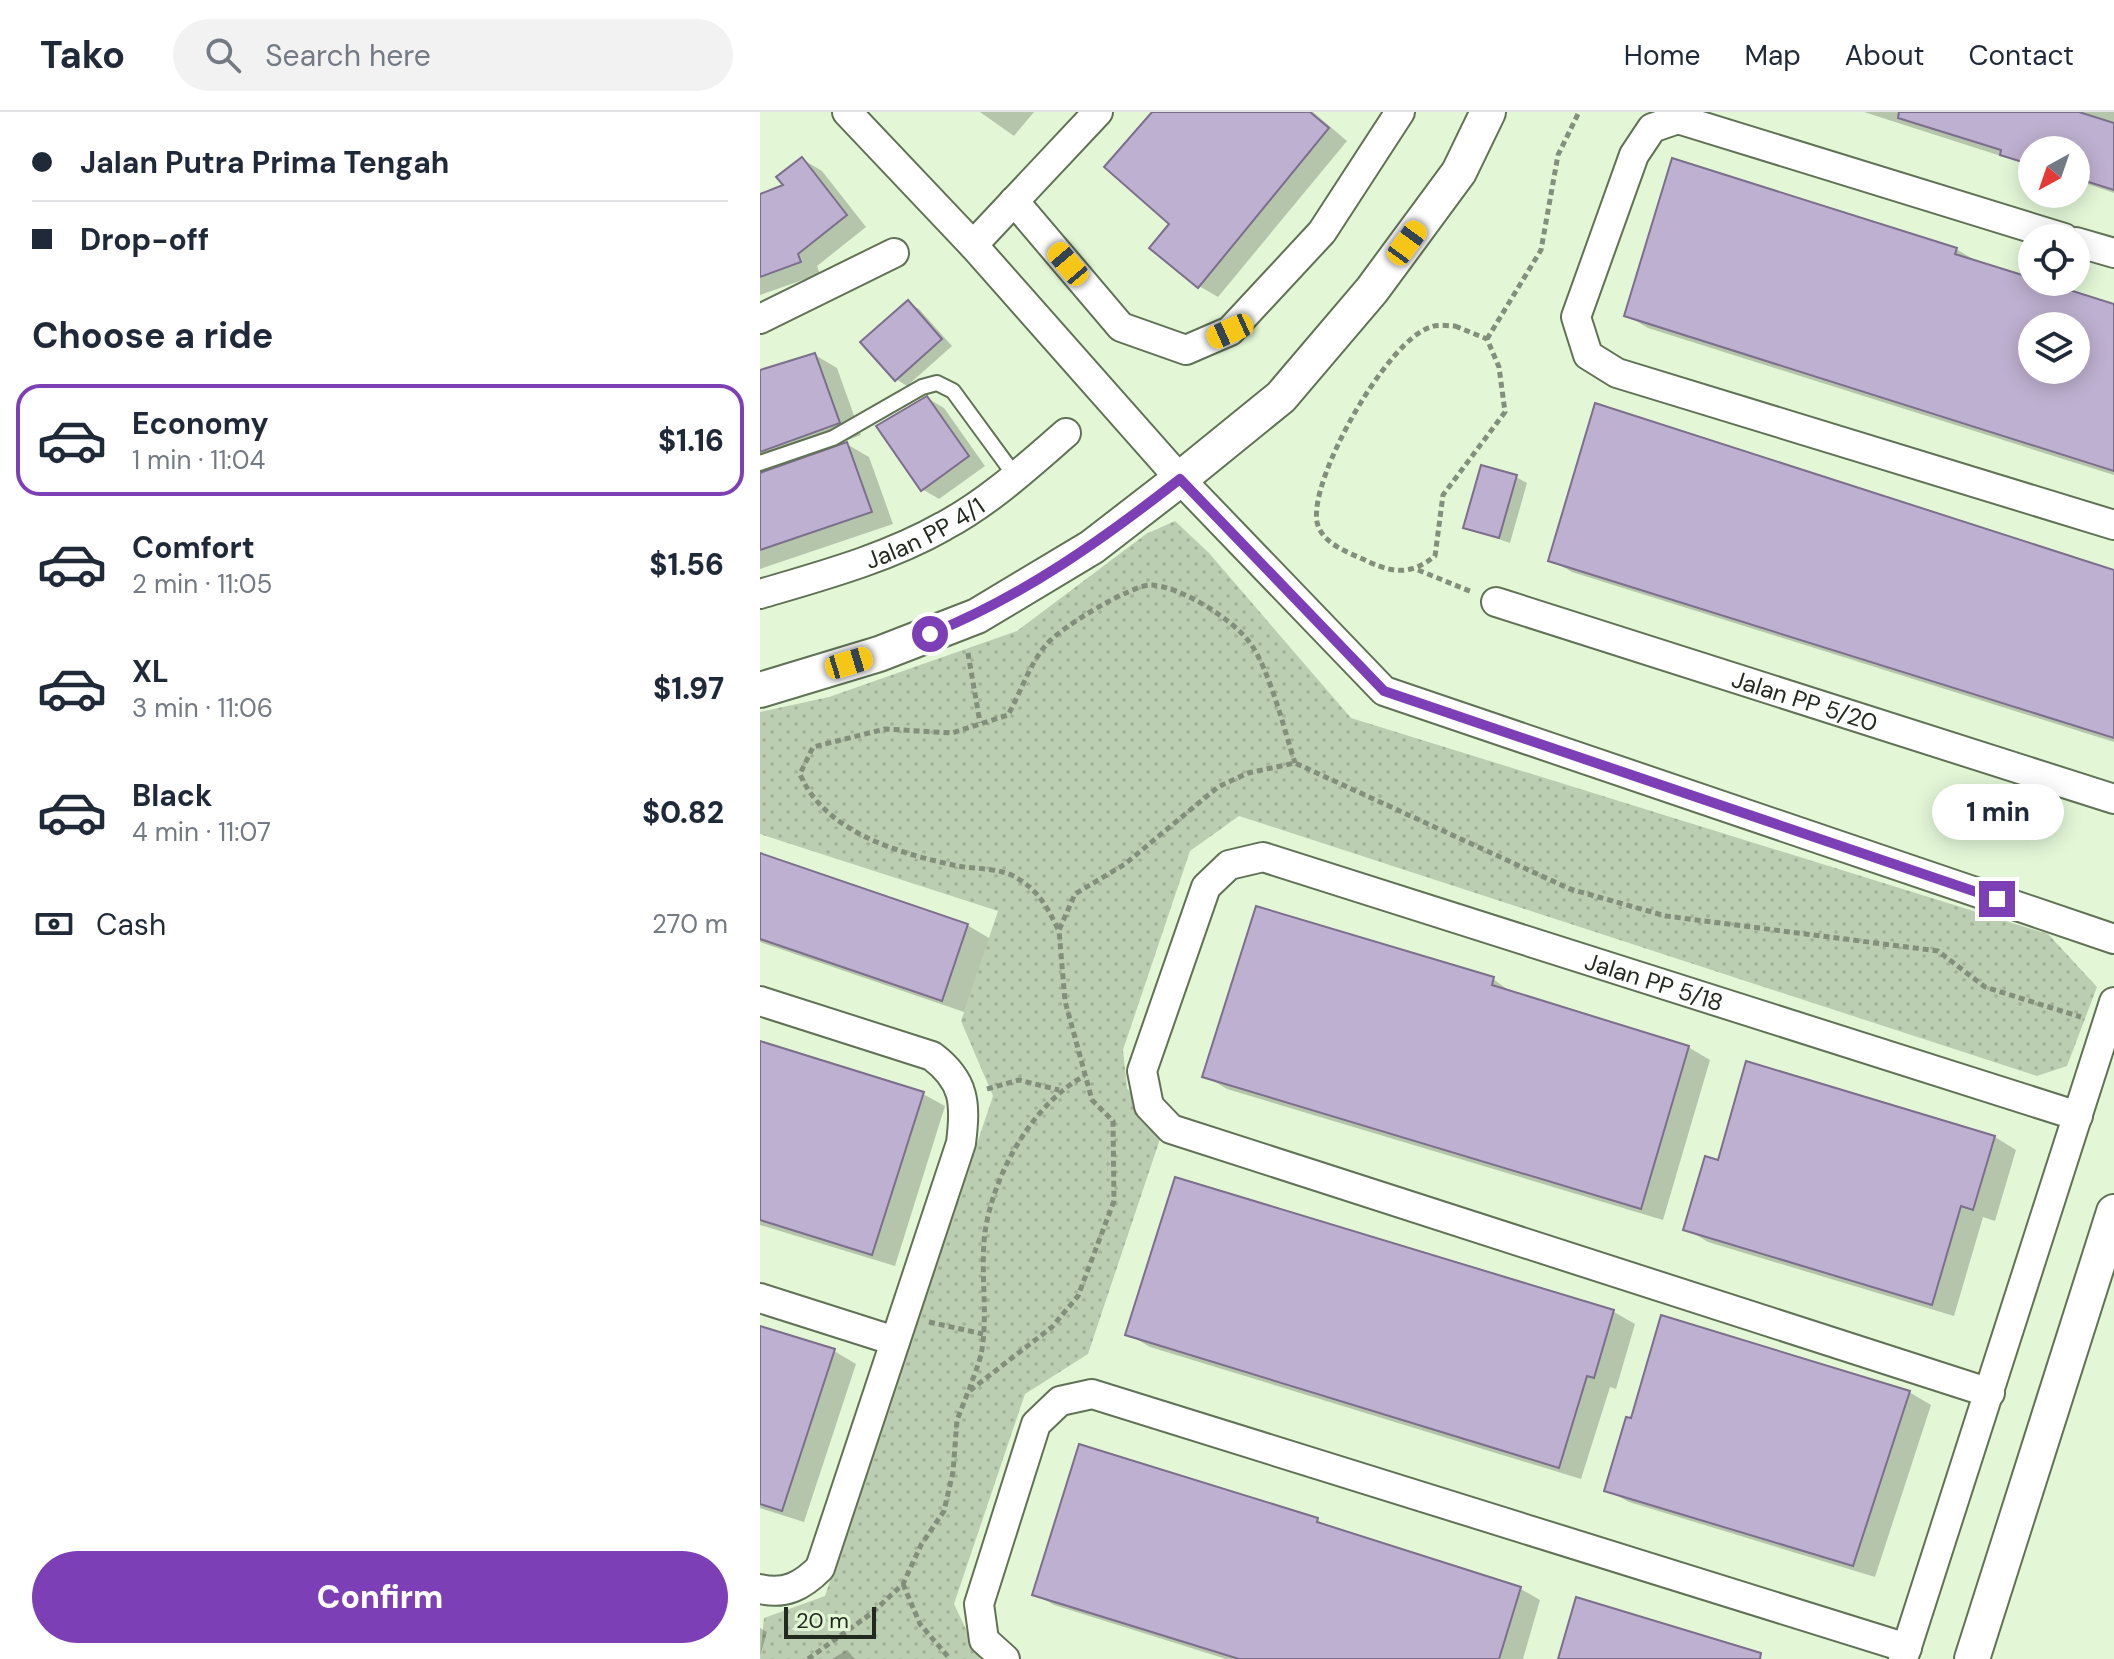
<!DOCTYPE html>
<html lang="en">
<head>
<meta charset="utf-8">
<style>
  :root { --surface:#fff; --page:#f2f2f3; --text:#1f2937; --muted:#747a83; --line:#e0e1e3; --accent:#7d3fb5 }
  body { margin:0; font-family:"DM Sans",sans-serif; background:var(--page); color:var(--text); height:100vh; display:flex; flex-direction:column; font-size:30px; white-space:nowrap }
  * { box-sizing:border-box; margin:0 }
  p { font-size:26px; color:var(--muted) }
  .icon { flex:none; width:44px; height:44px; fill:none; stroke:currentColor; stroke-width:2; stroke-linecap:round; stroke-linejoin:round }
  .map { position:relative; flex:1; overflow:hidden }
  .sheet { display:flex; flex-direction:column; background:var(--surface); width:760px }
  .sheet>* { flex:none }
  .top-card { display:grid; align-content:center; height:176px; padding:0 32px; background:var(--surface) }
  .needle { width:52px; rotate:220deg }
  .tools { position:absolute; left:1258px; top:24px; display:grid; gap:16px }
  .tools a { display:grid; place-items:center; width:72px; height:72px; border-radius:50%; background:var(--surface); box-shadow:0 4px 20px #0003; font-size:40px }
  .scale { position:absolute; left:24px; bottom:20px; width:92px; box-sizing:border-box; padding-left:8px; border:4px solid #22291e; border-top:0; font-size:22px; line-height:28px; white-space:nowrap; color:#22291e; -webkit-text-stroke:6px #e3f7d7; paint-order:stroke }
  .end { position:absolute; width:36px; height:36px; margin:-18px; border:10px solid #7d3fb5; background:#fff; box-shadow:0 0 0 4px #fff }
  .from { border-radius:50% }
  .bubble { position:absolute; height:56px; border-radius:28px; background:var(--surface); box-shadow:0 4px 20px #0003; font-size:26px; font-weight:800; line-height:56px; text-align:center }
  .car { position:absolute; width:24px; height:48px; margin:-24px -12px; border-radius:10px; box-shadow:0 0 6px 2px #0007; background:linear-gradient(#f5c518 24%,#345 0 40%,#f5c518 0 76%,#345 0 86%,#f5c518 0) }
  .top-card b { display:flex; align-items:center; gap:28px; height:76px; font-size:30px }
  .top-card b+b { border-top:2px solid var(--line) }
  .top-card i { width:20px; height:20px; background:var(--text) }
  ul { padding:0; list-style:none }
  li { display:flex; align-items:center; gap:24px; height:112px; margin:0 16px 12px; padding:0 16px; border:4px solid transparent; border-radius:24px }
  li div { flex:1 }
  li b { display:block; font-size:30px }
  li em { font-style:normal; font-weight:800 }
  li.current { border-color:var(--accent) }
  li>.icon { width:72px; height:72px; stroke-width:1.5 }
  h2 { padding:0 32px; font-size:36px; line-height:96px }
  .pay { display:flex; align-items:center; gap:20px; height:88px; padding:0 32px; font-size:30px }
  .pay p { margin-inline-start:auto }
  .primary-button { display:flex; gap:16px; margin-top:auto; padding:16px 32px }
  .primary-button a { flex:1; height:92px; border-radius:48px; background:var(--accent); color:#fff; font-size:32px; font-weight:800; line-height:92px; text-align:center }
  header { display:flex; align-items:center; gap:48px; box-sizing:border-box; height:112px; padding:0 40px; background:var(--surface); border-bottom:2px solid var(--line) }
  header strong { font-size:38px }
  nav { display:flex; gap:44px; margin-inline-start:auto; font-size:28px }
  .search { width:560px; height:72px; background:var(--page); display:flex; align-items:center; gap:20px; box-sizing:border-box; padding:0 28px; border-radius:44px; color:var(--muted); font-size:30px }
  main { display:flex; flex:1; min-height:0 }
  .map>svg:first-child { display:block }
  .garden { fill:url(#garden-dots) }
  .shadow { fill:#0003; fill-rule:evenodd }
  .building { fill:#beb0d0; stroke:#7c6f8c; stroke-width:2; fill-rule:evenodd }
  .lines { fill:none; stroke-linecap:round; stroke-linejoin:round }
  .service-casing { stroke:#607155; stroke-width:18 }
  .minor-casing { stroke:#607155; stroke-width:32 }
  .tertiary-casing { stroke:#607155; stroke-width:38 }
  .path { stroke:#828f7a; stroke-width:5; stroke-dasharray:6 4; stroke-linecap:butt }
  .service { stroke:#fff; stroke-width:14 }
  .minor { stroke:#fff; stroke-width:28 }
  .tertiary { stroke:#fff; stroke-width:34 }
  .route { stroke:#7d3fb5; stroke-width:10 }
  .labels { text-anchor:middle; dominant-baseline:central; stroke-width:7; stroke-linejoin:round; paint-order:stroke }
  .street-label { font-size:24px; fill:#22291e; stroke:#e3f7d7 }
</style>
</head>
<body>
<header>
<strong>Tako</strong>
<div class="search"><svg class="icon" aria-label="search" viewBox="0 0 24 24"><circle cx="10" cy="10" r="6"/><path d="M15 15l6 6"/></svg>Search here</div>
<nav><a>Home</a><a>Map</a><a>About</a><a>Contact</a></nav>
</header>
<main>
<section class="sheet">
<div class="top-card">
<b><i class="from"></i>Jalan Putra Prima Tengah</b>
<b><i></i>Drop-off</b>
</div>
<h2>Choose a ride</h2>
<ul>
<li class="current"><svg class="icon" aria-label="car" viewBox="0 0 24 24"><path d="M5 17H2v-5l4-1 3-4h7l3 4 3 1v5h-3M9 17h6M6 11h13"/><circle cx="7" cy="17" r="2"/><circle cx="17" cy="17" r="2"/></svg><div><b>Economy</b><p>1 min · 11:04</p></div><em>$1.16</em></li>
<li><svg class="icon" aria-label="car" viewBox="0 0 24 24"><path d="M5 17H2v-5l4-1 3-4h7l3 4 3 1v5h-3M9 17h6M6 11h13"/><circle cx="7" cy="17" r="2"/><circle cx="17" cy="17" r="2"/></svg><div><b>Comfort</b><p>2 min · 11:05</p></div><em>$1.56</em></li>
<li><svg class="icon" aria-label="car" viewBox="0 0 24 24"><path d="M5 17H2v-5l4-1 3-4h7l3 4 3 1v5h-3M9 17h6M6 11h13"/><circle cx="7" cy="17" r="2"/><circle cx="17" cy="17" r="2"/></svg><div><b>XL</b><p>3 min · 11:06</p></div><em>$1.97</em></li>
<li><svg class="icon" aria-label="car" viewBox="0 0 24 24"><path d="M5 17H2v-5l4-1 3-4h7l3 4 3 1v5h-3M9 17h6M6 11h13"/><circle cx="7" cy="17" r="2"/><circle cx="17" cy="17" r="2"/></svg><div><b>Black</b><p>4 min · 11:07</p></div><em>$0.82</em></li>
</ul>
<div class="pay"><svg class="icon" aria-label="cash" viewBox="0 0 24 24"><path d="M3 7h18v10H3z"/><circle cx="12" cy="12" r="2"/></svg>Cash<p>270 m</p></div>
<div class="primary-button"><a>Confirm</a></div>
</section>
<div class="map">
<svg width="1354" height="1547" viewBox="0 0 1354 1547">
  <defs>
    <pattern id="garden-dots" width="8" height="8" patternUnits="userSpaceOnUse" patternTransform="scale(2)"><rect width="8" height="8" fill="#bcceb1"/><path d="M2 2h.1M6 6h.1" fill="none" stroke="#a1b198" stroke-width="1.8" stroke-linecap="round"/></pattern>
  </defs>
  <rect width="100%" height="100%" fill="#e3f7d7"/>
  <path class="garden" d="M415,409L449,441L591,606L1288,822L1337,875L1307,954L1277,964L479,704L430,739L363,938L367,976L401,1024L328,1242L265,1282L194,1492L220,1547H0L4,1506L65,1484L233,984L201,909L238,799L0,722V600L69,585L257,519L386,422Z"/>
  <g class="shadow">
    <path d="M220,0H274L254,24Z"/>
    <path d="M394,0H553L587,29L458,185L439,174L412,112Z"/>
    <path d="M1104,0H1354V81L1316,68V38H1272V54Z"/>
    <path d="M42,47L62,59L106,115L57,154L60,162L0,183V84L26,74Z"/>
    <path d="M1196,137L1218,150L1272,170L1354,194V363L888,216L866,203ZM1272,214H1316V258H1272Z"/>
    <path d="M148,191L159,197L192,234L147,274L136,267Z"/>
    <path d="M55,243L77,256L101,323L83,330L109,345L133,412L0,457V261Z"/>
    <path d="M167,286L184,296L225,354L179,387L162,377Z"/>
    <path d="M756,365L767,371L750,431L705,415Z"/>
    <path d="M791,448L1354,460V630L812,460Z"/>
    <path d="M0,743L207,813L229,826L204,900L0,830Z"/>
    <path d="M733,867L754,882L928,935L950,948L903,1108L467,977L445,964Z"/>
    <path d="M0,931L163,982L185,994L135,1154L0,1113Z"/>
    <path d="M988,951L1235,1025L1256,1038L1235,1109L1223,1105L1194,1204L948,1130L926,1117L959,1050Z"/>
    <path d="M416,1068L854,1200L875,1212L856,1277L850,1275L821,1367L390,1235L368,1222Z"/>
    <path d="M0,1216L74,1239L96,1252L44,1410L0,1396Z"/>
    <path d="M1149,1280L1171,1293L1115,1465L869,1390L847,1378Z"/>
    <path d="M557,1408L573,1417L761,1477L780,1488L763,1547H466L294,1493L275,1482Z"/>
    <path d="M0,1516L7,1520L0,1544Z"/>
    <path d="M87,1538L95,1547H72Z"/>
  </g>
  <g class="building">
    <path d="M392,0H550L569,16L438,176L389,136L409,112L344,55Z"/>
    <path d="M1139,0H1319L1354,11V78L1316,66V38H1272V53L1240,43L1241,38L1138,6Z"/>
    <path d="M42,45L87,103L38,142L41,150L0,165V82L23,73L16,65Z"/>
    <path d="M912,46L1197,136L1195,142L1272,166V170H1284L1354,192V359L864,204ZM1272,214H1316V258H1272Z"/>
    <path d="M148,188L182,227L135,269L100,230Z"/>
    <path d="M55,241L80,311L0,340V258Z"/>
    <path d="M167,284L209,344L161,379L116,314Z"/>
    <path d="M835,291L1354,458V626L788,449Z"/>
    <path d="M87,330L112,400L0,438V361Z"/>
    <path d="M721,353L757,363L739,426L703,416Z"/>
    <path d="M0,741L208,812L182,889L0,827Z"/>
    <path d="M496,794L734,865L732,873L929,934L881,1097L442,965Z"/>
    <path d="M0,929L164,980L112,1143L0,1108Z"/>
    <path d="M986,949L1235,1024L1213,1098L1201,1094L1172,1193L923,1118L945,1044L958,1048Z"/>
    <path d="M415,1065L854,1198L834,1266L827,1264L799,1356L365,1223Z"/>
    <path d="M901,1203L1150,1279L1093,1454L844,1379L866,1305L871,1306Z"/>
    <path d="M0,1214L75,1237L22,1399L0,1392Z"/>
    <path d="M319,1332L558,1406L557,1410L761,1475L739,1547H479L272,1483Z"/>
    <path d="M816,1485L1001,1541L1000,1547H798Z"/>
  </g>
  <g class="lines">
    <g class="service-casing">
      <path id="service" d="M0,351L73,326L162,275L177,271L193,279L256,365"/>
    </g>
    <g class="minor-casing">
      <g id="minor">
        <path d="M87,0L213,133L420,367L624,579L1354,827"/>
        <path d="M254,89L361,215L426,238L470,219L562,120L640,0"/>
        <path d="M1304,126L918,7L892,16L874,43L816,205L828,243L857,261L1354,413"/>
        <path d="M1316,130L1354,141"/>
        <path d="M213,133L338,0"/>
        <path d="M0,207L134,141"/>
        <path id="s1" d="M0,482C61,464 128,446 184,414C229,390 268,354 306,321"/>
        <path id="s2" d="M736,490L1354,687"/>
        <path d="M0,889L172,944C205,969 206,991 201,1031L60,1456C42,1474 25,1483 0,1477"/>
        <path d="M0,1186L135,1229"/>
        <path id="s3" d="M1230,1281L411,1017L389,994L382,959L446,775L469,753L503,745L1318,1004"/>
        <path d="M245,1547L224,1528L219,1492L276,1312L300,1289L332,1282L1147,1536"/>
        <path d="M1143,1547L1354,890"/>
      </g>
    </g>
    <g class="tertiary-casing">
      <g id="tertiary">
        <path d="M0,578L119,542L217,504L332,435L420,367L521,285L612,178L699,60L728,0"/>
        <path d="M1212,1547L1354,1100"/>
      </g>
    </g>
    <g class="path">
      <path d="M695,214L727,227L739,255L745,300L683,383L675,444C652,462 636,462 609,450C591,441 562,433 557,410C549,366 628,227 671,215C678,212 688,214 695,214Z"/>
      <path d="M727,227L781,138L798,43L819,0"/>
      <path d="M658,458L712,480"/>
      <path d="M208,541L220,611"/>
      <path d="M298,817C287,795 279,779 257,766C242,756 215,757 198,754C140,742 64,720 40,662L53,635L125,617L192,621L248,603C261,580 269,553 286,533C299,516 371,473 391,473C420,474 474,508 490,531C509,556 525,620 535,651"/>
      <path d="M227,977L259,968L299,978"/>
      <path d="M169,1210L223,1222"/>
      <path d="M209,1278C213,1265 220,1251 222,1237C228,1199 220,1159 225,1120C234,1061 272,993 324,964"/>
      <path d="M143,1472L160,1512L190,1547"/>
      <path d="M48,1547L112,1501L143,1472L161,1433L184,1399L193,1360L197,1308L208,1280L292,1215L318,1184L354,1089L353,1009L332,988L305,889L299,818L315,782L365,752L458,675L488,661L535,651L810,777L906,804L1178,839L1225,875L1321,905"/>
    </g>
    <use href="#service" class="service"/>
    <use href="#minor" class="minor"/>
    <use href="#tertiary" class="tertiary"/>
  </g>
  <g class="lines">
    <path class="route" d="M170,522C262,485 342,428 420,367L624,579L1237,787"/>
  </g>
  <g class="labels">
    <g class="street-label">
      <text stroke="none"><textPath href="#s1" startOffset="176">Jalan PP 4/1</textPath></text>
      <text stroke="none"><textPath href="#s2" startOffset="324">Jalan PP 5/20</textPath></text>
      <text stroke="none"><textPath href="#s3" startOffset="1600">Jalan PP 5/18</textPath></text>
    </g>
  </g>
</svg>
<div class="tools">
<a><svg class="needle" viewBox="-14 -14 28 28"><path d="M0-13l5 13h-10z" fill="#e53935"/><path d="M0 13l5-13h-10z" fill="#747a83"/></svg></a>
<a><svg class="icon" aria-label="locate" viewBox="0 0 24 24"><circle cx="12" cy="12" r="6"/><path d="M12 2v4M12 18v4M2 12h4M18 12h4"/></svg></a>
<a><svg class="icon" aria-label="layers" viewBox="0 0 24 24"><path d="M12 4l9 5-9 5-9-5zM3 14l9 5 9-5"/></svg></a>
</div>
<div class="scale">20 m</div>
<i class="end from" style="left:170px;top:522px"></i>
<i class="end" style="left:1237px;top:787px"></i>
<div class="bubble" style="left:1172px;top:672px;width:132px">1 min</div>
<i class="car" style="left:647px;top:131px;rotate:36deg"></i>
<i class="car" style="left:308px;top:152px;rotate:320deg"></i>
<i class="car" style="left:470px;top:219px;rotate:246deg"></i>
<i class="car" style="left:89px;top:551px;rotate:73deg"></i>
</div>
</main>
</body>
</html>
